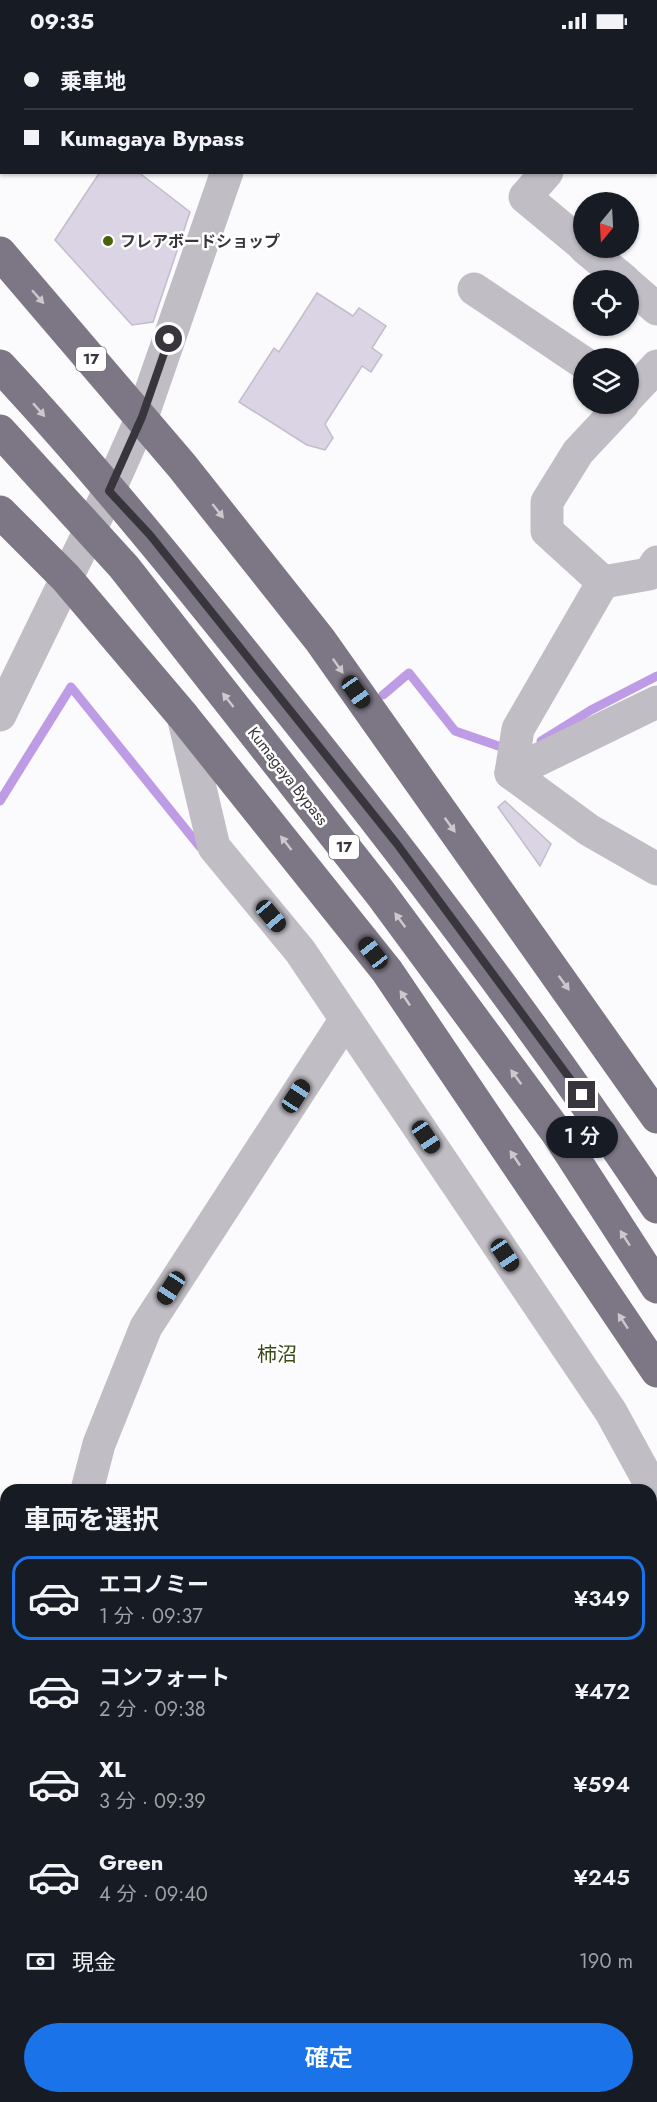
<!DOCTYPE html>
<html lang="ja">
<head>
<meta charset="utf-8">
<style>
  :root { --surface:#171b24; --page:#20242c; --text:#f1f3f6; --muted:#9ea1a6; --line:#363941; --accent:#1a73e8 }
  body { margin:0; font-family:Jost,"Noto Sans JP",sans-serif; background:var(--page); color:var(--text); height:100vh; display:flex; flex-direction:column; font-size:22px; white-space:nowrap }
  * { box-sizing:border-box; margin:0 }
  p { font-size:20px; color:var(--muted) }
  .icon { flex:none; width:33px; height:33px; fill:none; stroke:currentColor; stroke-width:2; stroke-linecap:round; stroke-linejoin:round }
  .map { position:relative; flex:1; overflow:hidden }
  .details { position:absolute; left:0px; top:1442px; width:657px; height:620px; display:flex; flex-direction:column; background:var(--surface); border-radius:18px 18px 0 0; box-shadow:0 2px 4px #0004 }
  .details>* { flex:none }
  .hud { position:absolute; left:0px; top:0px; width:657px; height:132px; box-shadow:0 2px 4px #0004; display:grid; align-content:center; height:132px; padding:0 24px; background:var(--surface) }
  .needle { width:39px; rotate:198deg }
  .fabs { position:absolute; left:573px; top:150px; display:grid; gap:12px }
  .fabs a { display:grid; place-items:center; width:66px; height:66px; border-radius:50%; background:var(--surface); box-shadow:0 2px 4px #0004; font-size:30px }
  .end { position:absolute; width:27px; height:27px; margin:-14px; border:8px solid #38363c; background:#fff; box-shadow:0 0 0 3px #fff }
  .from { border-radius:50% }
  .bubble { position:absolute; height:42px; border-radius:21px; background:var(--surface); box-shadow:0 2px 4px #0004; font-size:20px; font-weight:600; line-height:42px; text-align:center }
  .car { position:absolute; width:18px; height:36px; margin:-18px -9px; border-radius:8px; box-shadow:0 0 4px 2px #0007; background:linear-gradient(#222 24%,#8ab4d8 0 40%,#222 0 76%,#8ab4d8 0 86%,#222 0) }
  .hud b { display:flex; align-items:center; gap:21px; height:57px; font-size:22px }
  .hud b+b { border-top:2px solid var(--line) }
  .hud i { width:15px; height:15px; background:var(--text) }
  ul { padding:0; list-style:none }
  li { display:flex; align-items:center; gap:18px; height:84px; margin:0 12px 9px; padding:0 12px; border:3px solid transparent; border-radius:18px }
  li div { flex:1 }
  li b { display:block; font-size:22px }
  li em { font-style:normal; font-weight:600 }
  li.on { border-color:var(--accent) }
  li>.icon { width:54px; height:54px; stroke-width:1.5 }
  h2 { padding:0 24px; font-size:27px; line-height:72px }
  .pay { display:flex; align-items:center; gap:15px; height:66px; padding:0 24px; font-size:22px }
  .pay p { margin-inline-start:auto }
  .cta { display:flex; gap:12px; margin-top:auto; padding:12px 24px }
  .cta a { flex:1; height:69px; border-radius:36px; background:var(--accent); color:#fff; font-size:24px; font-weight:600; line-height:69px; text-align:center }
  .status { display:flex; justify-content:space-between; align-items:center; height:42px; padding:0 30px; background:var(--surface); direction:ltr }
  .status svg { height:16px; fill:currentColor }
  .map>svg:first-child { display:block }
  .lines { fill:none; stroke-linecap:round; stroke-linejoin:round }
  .stream { stroke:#bd9be5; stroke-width:9 }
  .building { fill:#dbd4e4; stroke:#c2bccb; stroke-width:1.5 }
  .minor { stroke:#c0bdc4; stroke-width:33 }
  .highway { stroke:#7d7785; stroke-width:33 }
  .oneway { fill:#cbc9ce }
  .route { stroke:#38363c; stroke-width:8 }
  .poi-dot { fill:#4a610d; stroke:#fff; stroke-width:2 }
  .labels { text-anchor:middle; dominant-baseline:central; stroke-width:5; stroke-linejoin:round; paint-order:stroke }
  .shield { fill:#fff; stroke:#747276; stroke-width:1.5 }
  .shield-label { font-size:15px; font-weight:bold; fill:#38363c }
  .poi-label { font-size:16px; font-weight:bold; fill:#38363c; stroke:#fff; text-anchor:start }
  .street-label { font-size:16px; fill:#38363c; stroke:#fff }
  .quarter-label { font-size:20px; fill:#394914; stroke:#fff }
</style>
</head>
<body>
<div class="status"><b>09:35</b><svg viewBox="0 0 49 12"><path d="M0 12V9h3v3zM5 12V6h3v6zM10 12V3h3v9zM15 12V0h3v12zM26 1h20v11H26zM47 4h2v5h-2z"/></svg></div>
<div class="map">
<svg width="657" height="2060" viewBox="0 0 657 2060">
  <rect width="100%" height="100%" fill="#fbfafd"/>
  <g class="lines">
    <g class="stream">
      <path d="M383,653L409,631L455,689L510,708"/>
      <path d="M541,699L591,668L657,634"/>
      <path d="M0,759L71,645L200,805"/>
    </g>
  </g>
  <g class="building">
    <path d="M100,130H138L190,170L153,280L132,283L55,198Z"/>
    <path d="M317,251L353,274L359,266L386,284L372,306L382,313L371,330L362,324L325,382L333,396L325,408L307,403L239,360L274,306L279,310Z"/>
    <path d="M505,759L551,802L540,824L498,765Z"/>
  </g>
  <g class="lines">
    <g class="minor">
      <path d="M453,0L454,2"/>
      <path d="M272,2V0"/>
      <path d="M547,130L525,155L584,204"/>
      <path d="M585,206L624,238"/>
      <path d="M628,242L657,267"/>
      <path d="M474,247L584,321"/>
      <path d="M628,355L657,324"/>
      <path d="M603,540L649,532L657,520"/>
      <path d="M0,673L109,449L142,375L227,130"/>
      <path d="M183,674L214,805L300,909L611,1370L657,1454"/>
      <path d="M511,731L518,687L603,540L547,489V460L578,410L623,362"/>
      <path d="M511,731L589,788L657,827"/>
      <path d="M511,731L657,660"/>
      <path d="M87,1448L99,1402L146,1285L346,977"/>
      <path d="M0,1552L6,1554"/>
      <path d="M0,1706L6,1696"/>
      <path d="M651,1781L657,1782"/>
      <path d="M651,1912L657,1910"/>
      <path d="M651,2002L657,2005"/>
      <path d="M250,2060L263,2055"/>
      <path d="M467,2060L470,2055"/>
    </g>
    <g class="highway">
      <path d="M0,211L182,424L320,598L657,1075"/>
      <path d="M0,324C95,426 183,535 270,644C406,813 536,985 657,1165"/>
      <path d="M0,389L124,525L381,852L558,1092L657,1245"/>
      <path d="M0,470L66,536L183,674L387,929L657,1329"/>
    </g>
  </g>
  <defs><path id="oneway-solid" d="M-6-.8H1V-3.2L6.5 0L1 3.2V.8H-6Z" transform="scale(1.5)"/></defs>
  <g class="oneway">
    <use href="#oneway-solid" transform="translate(38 255) rotate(49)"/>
    <use href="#oneway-solid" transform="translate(39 368) rotate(49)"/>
    <use href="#oneway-solid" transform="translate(218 469) rotate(52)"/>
    <use href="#oneway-solid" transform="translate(338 624) rotate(55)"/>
    <use href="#oneway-solid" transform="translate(228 658) rotate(-128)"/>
    <use href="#oneway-solid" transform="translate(450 783) rotate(54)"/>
    <use href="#oneway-solid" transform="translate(286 801) rotate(-128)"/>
    <use href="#oneway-solid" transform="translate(400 878) rotate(-126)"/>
    <use href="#oneway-solid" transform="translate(564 941) rotate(54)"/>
    <use href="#oneway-solid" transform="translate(405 956) rotate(-124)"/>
    <use href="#oneway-solid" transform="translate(516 1035) rotate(-126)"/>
    <use href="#oneway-solid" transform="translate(515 1116) rotate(-124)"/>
    <use href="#oneway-solid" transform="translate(625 1196) rotate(-123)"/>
    <use href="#oneway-solid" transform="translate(623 1279) rotate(-123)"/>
  </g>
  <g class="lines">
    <path class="route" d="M169,297L142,375L109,449L150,493L397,802L582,1053"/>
  </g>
  <circle class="poi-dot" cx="108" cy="199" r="6"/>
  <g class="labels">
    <g class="shield">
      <rect x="76" y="305" width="30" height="24" rx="4.5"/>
      <rect x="329" y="793" width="30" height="24" rx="4.5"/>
    </g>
    <g class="shield-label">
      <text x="91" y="317">17</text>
      <text x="344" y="805">17</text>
    </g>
    <g class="poi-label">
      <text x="120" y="199">フレアボードショップ</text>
    </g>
    <g class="street-label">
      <text transform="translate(288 734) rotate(52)">Kumagaya Bypass</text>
    </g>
    <g class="quarter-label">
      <text x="277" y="1312">柿沼</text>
    </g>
  </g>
</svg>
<div class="fabs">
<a><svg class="needle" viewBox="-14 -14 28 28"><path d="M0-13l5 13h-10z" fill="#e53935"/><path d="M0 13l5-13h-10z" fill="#9ea1a6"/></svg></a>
<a><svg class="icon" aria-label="locate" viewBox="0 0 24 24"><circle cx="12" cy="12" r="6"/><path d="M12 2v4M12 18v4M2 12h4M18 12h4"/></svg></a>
<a><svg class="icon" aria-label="layers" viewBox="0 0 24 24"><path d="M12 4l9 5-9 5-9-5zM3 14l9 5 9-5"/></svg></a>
</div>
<i class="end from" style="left:169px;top:297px"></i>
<i class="end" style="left:582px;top:1053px"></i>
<div class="bubble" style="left:546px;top:1074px;width:72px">1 分</div>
<i class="car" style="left:356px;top:650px;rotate:145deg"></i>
<i class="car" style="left:271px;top:874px;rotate:140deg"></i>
<i class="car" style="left:373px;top:911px;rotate:322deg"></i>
<i class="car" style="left:296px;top:1054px;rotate:33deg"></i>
<i class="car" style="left:426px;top:1095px;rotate:146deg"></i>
<i class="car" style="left:505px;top:1213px;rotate:146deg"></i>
<i class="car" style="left:171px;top:1246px;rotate:213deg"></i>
<div class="hud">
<b><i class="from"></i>乗車地</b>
<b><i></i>Kumagaya Bypass</b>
</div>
<section class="details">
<h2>車両を選択</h2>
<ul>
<li class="on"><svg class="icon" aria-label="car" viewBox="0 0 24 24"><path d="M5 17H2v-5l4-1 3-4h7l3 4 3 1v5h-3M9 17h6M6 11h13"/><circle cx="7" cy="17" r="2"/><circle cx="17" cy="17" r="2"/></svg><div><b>エコノミー</b><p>1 分 · 09:37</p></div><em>¥349</em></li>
<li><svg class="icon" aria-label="car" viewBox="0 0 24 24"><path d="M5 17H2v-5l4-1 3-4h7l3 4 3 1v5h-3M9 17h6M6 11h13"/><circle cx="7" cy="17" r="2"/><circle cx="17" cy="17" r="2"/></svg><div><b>コンフォート</b><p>2 分 · 09:38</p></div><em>¥472</em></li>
<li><svg class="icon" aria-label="car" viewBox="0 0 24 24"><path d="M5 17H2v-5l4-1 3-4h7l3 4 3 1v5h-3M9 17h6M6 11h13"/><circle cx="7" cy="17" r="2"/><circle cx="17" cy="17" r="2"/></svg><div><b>XL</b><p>3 分 · 09:39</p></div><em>¥594</em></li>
<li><svg class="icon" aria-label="car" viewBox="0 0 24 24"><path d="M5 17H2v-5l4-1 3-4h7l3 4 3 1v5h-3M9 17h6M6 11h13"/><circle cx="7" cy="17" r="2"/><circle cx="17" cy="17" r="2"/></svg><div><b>Green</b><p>4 分 · 09:40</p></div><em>¥245</em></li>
</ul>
<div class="pay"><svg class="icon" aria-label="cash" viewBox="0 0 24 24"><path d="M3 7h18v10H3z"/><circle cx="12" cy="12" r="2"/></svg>現金<p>190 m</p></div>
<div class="cta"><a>確定</a></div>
</section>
</div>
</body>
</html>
